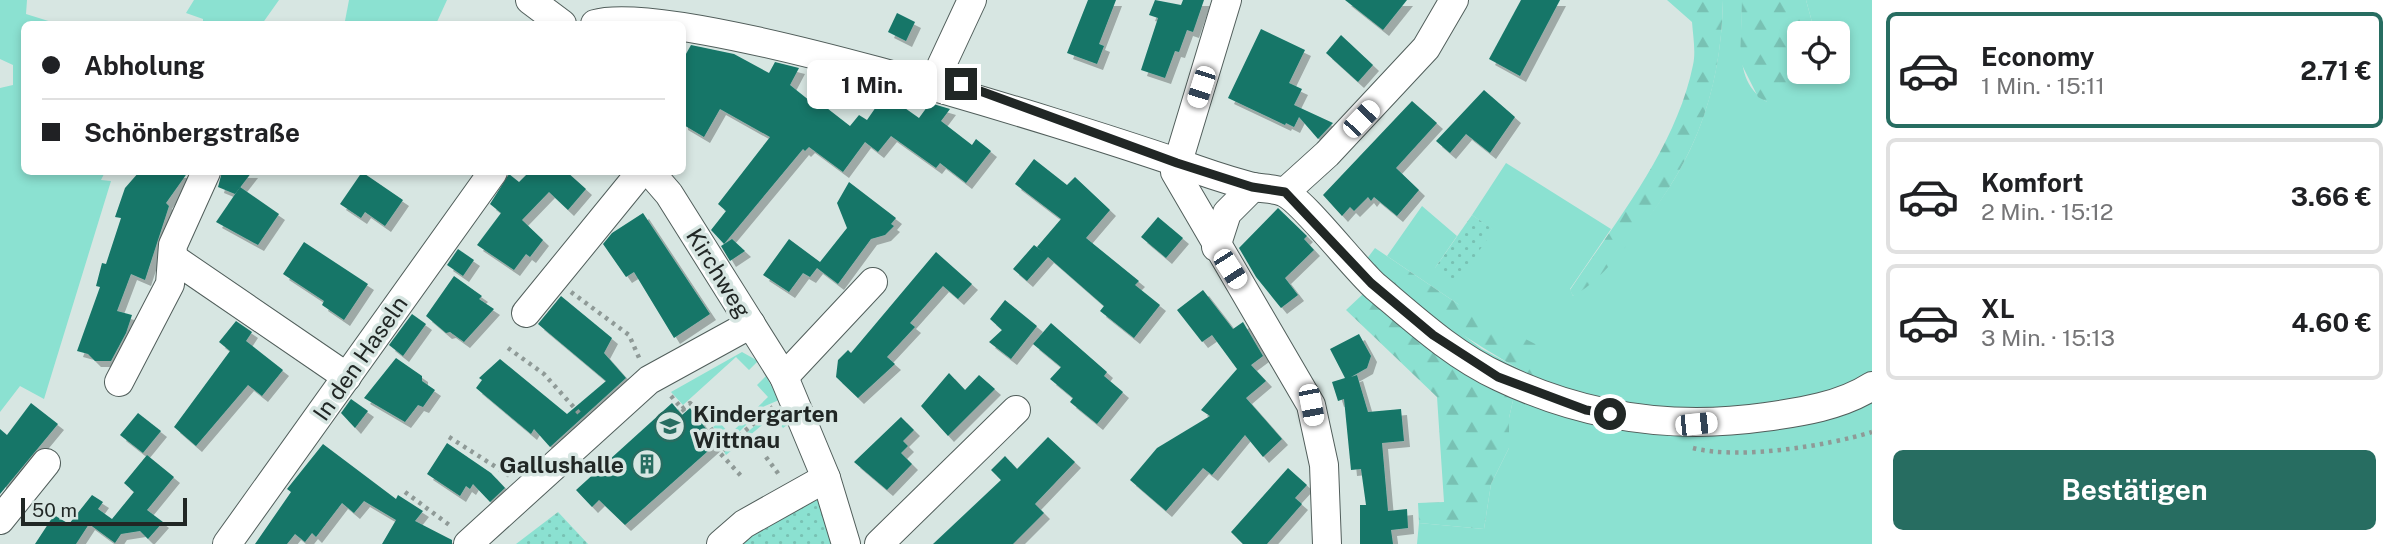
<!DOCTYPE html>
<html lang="de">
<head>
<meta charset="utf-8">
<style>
  :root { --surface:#fff; --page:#f6f6f6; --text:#202124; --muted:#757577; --line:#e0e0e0; --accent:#276d61 }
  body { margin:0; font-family:"Public Sans",sans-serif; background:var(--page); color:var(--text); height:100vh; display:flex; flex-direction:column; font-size:26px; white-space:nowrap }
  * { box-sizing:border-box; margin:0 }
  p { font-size:23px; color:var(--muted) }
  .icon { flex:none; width:38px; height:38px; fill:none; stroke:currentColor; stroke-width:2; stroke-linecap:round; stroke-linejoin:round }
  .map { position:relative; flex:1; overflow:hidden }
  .panel { display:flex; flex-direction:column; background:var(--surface); width:525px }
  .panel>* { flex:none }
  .top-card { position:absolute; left:21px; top:21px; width:665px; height:154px; border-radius:10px; box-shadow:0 4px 10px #0003; display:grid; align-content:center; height:154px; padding:0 21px; background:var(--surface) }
  .tools { position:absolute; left:1787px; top:21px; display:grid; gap:14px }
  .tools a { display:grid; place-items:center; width:63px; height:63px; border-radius:10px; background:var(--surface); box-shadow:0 4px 10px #0003; font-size:35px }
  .scale { position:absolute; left:21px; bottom:18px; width:166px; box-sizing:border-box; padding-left:7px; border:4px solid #212725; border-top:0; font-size:19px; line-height:24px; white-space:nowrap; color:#212725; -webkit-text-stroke:5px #d7e6e2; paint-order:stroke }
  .end { position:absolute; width:32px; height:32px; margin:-16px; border:9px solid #212725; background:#fff; box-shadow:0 0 0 4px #fff }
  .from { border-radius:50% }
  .bubble { position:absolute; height:49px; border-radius:10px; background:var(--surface); box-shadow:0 4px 10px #0003; font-size:23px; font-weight:700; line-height:49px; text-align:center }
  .car { position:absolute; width:21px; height:42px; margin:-21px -10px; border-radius:9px; box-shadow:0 0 5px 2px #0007; background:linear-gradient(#fff 24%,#345 0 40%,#fff 0 76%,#345 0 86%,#fff 0) }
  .top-card b { display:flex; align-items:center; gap:24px; height:66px; font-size:26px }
  .top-card b+b { border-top:2px solid var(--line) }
  .top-card i { width:18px; height:18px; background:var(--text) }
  ul { padding:12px 0 0; list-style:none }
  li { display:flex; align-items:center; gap:21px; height:116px; margin:0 14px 10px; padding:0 7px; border:4px solid var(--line); border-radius:10px }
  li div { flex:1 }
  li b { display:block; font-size:26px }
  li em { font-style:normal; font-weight:700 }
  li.selected { border-color:var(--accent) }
  li>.icon { width:63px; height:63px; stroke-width:1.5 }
  .button { display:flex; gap:14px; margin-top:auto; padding:14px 21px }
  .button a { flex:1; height:80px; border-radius:10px; background:var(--accent); color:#fff; font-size:28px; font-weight:700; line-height:80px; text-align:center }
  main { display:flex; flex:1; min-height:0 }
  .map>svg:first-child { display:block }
  .grass { fill:#8be1d1 }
  .forest { fill:url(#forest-firs) }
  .park { fill:url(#park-dots) }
  .building { fill:#157668; filter:url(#shadow) }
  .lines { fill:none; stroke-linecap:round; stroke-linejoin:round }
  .minor-casing { stroke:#515e5b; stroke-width:30 }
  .path { stroke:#8f9a97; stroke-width:4.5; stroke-dasharray:3.5 5; stroke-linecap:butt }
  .minor { stroke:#fff; stroke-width:28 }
  .route { stroke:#212725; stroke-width:9 }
  .labels { text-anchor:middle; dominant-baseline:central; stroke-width:7; stroke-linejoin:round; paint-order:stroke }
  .street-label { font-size:23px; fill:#212725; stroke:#d7e6e2 }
  .poi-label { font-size:23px; font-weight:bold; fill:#212725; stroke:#d7e6e2; text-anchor:start }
</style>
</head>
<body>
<main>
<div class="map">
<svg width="1872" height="544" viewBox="0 0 1872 544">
  <defs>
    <pattern id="forest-firs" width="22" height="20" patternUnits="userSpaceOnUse" patternTransform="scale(1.75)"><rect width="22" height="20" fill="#8be1d1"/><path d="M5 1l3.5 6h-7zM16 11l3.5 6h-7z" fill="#78c1b3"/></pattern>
    <pattern id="park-dots" width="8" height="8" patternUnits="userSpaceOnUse" patternTransform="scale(1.75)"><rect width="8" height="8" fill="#8be1d1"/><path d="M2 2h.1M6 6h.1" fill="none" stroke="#78c1b3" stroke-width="1.8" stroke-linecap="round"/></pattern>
    <filter id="shadow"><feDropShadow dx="6" dy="6" stdDeviation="0" flood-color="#0004"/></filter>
  </defs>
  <rect width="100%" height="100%" fill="#d7e6e2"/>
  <g class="grass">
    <path d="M0,0H27L26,14L58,24H24V172H105L101,180L111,181L44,399L20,386L0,412V88L13,85V65L0,59Z"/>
    <path d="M194,0H279L262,24H203V19L186,13Z"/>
    <path d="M349,0H447L436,24L345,21Z"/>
    <path d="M1723,0H1742C1743,35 1731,81 1767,102L1803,78L1807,72H1838V33H1815L1806,0H1872V544H1417L1419,523L1484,529L1491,484L1509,448V418L1514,396L1455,366L1363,294L1383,275L1482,349L1534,377L1458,304L1387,256L1422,206L1457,236L1435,268L1493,230L1472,215L1506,163L1611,229L1570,289L1573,296C1668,211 1720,130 1723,0Z"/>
    <path d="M742,352L758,361L749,370L736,357L683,405L671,392Z"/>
    <path d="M766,376L779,400L765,406L728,443L713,427L719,422L730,434L768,397L757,385Z"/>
    <path d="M777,407H781L790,423L783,428L773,416L726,455L724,452Z"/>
  </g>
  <g class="forest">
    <path d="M1667,0H1723C1721,99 1691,169 1627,245C1611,264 1595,284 1573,296L1570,290C1616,221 1676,148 1693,65C1696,52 1693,36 1692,22Z"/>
    <path d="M1742,0H1806L1815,33H1799V72H1807L1796,91L1784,101L1767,102L1758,97L1740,61Z"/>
    <path d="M1375,248L1458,304L1541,347L1534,377C1474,345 1416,306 1366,260Z"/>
    <path d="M1363,294L1455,366L1514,396L1509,418V448L1491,484L1484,529L1419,523L1418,503L1444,502L1437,397L1346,310Z"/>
  </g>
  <g class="park">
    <path d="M1472,215L1494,230L1456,283L1435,268Z"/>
    <path d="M820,496L835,544H711Z"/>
    <path d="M558,512L588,544H516Z"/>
  </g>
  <g class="building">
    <path d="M1088,0H1116L1099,44L1104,46L1097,64L1067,53Z"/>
    <path d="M1155,0L1181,5L1183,0H1204L1193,32L1187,30L1179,52L1175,51L1165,78L1141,70L1158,18L1149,15Z"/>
    <path d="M1345,0H1407L1383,30Z"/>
    <path d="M1521,0H1560L1520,76L1489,59Z"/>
    <path d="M897,13L915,22L906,41L888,32Z"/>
    <path d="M1261,29L1305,50L1289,83L1302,89L1294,105L1333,123L1318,139L1299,117L1294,127L1286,123L1285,125L1228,98Z"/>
    <path d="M1341,35L1373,65L1358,82L1326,53Z"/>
    <path d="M691,45L734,54L769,73L775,62L799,68L790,85L820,109L823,105L850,126L859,115L867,120L885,94L919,118L930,103L950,109L941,121L972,145L976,139L991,151L966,183L940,163L936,168L891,136L878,152L865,142L843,172L809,147L805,151L803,149L724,244L711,230L726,211L718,204L770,137L720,109L704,137L682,124V61Z"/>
    <path d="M1484,90L1515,117L1490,153L1466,134L1450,153L1436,141Z"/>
    <path d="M1412,101L1437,123L1396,168L1419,190L1397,216L1374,197L1371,201L1368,197L1354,211L1350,207L1342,216L1323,195Z"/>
    <path d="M1034,159L1067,185L1075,177L1110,210L1086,238L1139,281L1135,285L1160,305L1134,338L1100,311L1104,306L1048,257L1027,281L1013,269L1034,245L1042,251L1037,247L1061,219L1015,184Z"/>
    <path d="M139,172H188L166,203L169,206L145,280L131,274L117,311L132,315L126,333L111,361H95L88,354L77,351L100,287L96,286L102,263L106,264L121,218L115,217L125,188Z"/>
    <path d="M222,172H252L235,194L218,187Z"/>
    <path d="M362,172L403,200L385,226L365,212L361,218L340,204Z"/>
    <path d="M529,172H567L586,189L568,210L549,192L522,220L543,240L530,257L526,254L514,270L477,245L501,213L490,204L509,174L519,182Z"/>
    <path d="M849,182L896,218L891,224L894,226L885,235L871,239L838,284L817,268L810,277L803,273L789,292L763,275L789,239L820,262L847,228L837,203Z"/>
    <path d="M240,187L279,214L258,245L216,222Z"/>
    <path d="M1278,208L1307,236L1304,239L1314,250L1285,278L1298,295L1281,308L1256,277L1239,248Z"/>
    <path d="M643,213L710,314L674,338L634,272L626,277L603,244L612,233Z"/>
    <path d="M1158,217L1183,238L1166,258L1141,237Z"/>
    <path d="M732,239L745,251L730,261L721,246Z"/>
    <path d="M304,242L368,284L344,320L322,305L324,301L283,274Z"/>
    <path d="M458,249L474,260L463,276L447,265Z"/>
    <path d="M936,252L972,284L958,299L943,286L910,323L915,327L887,357L895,364L858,398L836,377L838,360L848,350L851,353Z"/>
    <path d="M454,276L482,296L479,299L494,309L464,342L450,332L446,333L426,316Z"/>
    <path d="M1203,290L1233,329L1243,322L1263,356L1251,365L1266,381L1246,398L1282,439L1263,457L1245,435L1212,475L1203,468L1166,511L1130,480L1157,448L1210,416L1201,410L1237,369L1212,335L1202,342L1177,310Z"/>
    <path d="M561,296L612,338L604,353L626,378L550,447L534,429L531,434L476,388L482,380L479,378L500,359L567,414L606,381L538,324Z"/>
    <path d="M1005,300L1037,326L1011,359L989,342L1002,330L990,319Z"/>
    <path d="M412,314L426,324L403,356L389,345Z"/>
    <path d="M236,321L252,332L246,341L283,370L262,396L248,385L196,446L174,427L230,351L219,342Z"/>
    <path d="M1051,323L1107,372L1104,376L1123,392L1097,424L1070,402L1073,398L1050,379L1061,367L1033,344Z"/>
    <path d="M1359,334L1371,356L1367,368L1351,377L1357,375L1368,412L1401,409L1404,441L1382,443L1388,511L1407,509L1408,528L1391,530L1393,544H1360V505H1366L1361,469L1351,470L1344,399L1338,401L1332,382L1345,378L1330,349Z"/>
    <path d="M396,358L422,376V381L435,390L423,407L418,405L405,422L364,398Z"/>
    <path d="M949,373L965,390L979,375L995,389L948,436L921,406Z"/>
    <path d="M351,399L368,411L355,428L341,413Z"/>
    <path d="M31,403L58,424L0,494V429L7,435Z"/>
    <path d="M672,403L682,415L690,408L717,443L625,525L599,500L592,507L576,490Z"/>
    <path d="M138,413L161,431L143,453L120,435Z"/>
    <path d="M901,417L914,430L903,441L908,446L901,453L912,464L887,490L854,462Z"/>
    <path d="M1048,437L1075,462L1035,504L1044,513L1013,544H933L1001,480L991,470L1005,456L1017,469Z"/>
    <path d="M447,443L491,473L505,488L490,502L473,484L470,489L466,486L460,496L427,474Z"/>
    <path d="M323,444L396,499L398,495L423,511L415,521L452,540V544H382L396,520L364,501L354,513L342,503L316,537L312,533L305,542L295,534L287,544H255L291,492L287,489Z"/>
    <path d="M147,455L174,477L147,510L163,522L148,539L140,531L121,534L115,543L89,524L76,544H35L54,515L69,524L92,495L103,502L98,509L112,519L134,492L124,483Z"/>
    <path d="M1288,468L1307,485L1295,498L1302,504L1267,544H1243L1231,532Z"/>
  </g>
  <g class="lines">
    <g class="minor-casing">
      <g id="minor">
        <path d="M530,0L562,24"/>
        <path d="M1227,0L1175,172L1311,405L1324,465L1327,544"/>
        <path d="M595,24C675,0 1076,128 1176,162C1200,171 1224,179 1249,186C1260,189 1273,188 1283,192C1302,199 1355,269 1376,287C1414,319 1454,356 1500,377C1584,417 1674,430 1765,417C1801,412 1841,406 1872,386"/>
        <path d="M937,75L972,0"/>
        <path d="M650,172L669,194L784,377L826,478L846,544"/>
        <path d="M1285,192L1327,154L1426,48L1454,0"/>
        <path d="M1216,247L1227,213L1253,187"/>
        <path d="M173,258L347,377"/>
        <path d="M526,313L641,172"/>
        <path d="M784,377L873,282"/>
        <path d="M119,382L170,284L173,245L206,172"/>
        <path d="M0,520L46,463"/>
        <path d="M227,544L493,172"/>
        <path d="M468,544L649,380L751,324"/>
        <path d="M721,544L744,524L826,478"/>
        <path d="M879,544L1016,410"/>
      </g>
    </g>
    <g class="path">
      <path d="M571,292L629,335L640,360"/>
      <path d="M508,348L544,374L579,413"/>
      <path d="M671,396L685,412"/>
      <path d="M682,409L690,403L726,447L720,453L743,478"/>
      <path d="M449,437L510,476"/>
      <path d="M726,447L773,407"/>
      <path d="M1693,448C1738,460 1827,446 1872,432"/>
      <path d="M766,457L780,476"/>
      <path d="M405,492L452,527"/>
    </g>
    <use href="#minor" class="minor"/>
  </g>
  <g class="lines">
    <path class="route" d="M961,84L1177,163L1252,187L1285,192L1371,283L1433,335L1498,377L1586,410L1610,414"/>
  </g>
  <defs>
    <g id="school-ring" transform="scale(1.575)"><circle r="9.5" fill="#d7e6e2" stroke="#276d61" stroke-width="1.5"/><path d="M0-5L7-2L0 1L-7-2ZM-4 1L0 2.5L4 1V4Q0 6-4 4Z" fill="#276d61"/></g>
    <g id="building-ring" transform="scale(1.575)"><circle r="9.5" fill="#d7e6e2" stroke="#276d61" stroke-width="1.5"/><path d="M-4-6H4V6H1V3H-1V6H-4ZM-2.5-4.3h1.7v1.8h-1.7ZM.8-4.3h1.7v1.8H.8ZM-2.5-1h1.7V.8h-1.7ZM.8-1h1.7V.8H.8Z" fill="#276d61"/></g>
  </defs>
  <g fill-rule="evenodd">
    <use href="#school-ring" x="670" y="426"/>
    <use href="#building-ring" x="647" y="464"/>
  </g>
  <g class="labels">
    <g class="street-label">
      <text transform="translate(719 273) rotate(58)">Kirchweg</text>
      <text transform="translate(360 358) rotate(-55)">In den Haseln</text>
    </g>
    <g class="poi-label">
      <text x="693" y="413">Kindergarten<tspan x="693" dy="26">Wittnau</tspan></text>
      <text x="624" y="464" text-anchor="end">Gallushalle</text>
    </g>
  </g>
</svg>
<div class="tools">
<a><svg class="icon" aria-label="locate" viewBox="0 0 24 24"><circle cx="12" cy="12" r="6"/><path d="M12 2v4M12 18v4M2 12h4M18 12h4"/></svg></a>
</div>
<div class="scale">50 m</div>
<i class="end from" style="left:1610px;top:414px"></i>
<i class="end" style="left:961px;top:84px"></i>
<div class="bubble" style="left:807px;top:60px;width:130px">1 Min.</div>
<i class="car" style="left:1201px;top:87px;rotate:198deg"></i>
<i class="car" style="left:1361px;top:119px;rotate:44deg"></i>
<i class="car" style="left:1230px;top:269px;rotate:147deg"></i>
<i class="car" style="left:1311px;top:405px;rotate:169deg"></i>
<i class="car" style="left:1696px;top:424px;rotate:84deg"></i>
<div class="top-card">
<b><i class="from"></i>Abholung</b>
<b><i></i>Schönbergstraße</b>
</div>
</div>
<section class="panel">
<ul>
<li class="selected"><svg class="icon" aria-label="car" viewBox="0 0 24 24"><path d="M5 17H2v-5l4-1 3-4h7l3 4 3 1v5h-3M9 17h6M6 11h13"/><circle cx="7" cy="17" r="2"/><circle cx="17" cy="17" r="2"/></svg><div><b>Economy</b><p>1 Min. · 15:11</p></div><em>2.71 €</em></li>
<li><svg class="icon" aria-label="car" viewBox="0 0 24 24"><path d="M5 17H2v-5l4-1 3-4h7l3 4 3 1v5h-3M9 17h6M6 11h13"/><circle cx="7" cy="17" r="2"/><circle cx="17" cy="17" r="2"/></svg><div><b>Komfort</b><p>2 Min. · 15:12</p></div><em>3.66 €</em></li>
<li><svg class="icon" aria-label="car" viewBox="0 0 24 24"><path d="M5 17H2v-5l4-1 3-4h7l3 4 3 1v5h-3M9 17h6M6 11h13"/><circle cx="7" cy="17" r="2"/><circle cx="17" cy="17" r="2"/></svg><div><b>XL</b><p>3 Min. · 15:13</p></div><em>4.60 €</em></li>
</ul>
<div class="button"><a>Bestätigen</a></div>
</section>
</main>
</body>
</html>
